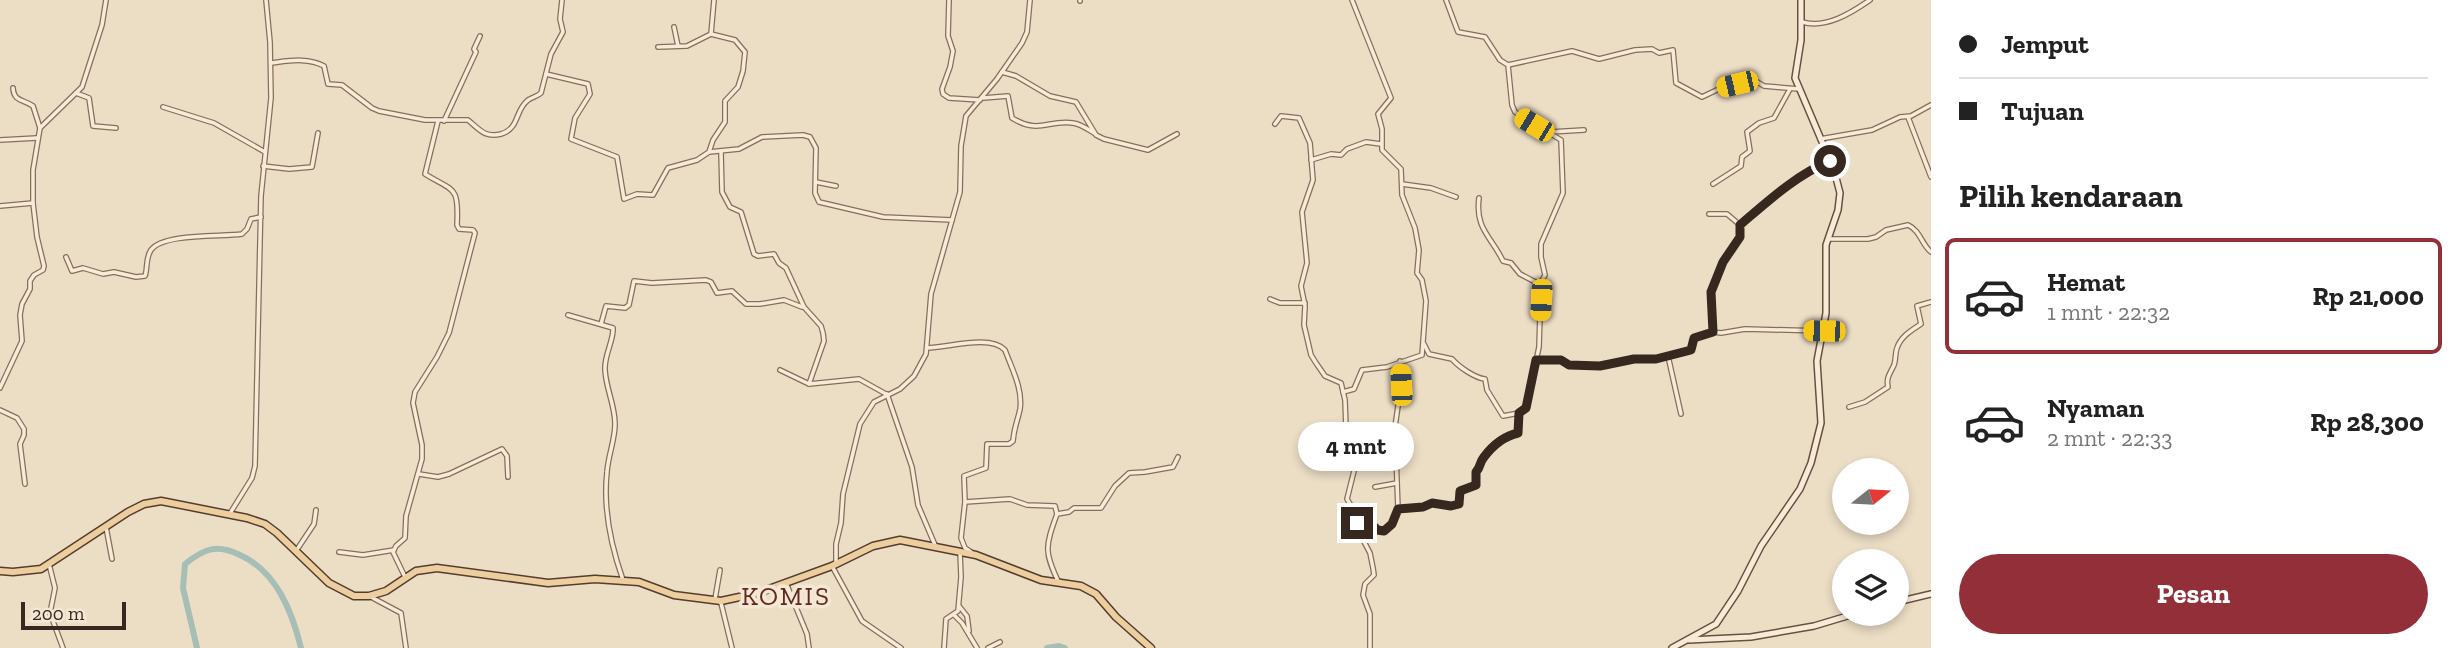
<!DOCTYPE html>
<html lang="id">
<head>
<meta charset="utf-8">
<style>
  :root { --surface:#fff; --page:#f6f6f6; --text:#222; --muted:#767676; --line:#e0e0e0; --accent:#922f38 }
  body { margin:0; font-family:"Zilla Slab",serif; background:var(--page); color:var(--text); height:100vh; display:flex; flex-direction:column; font-size:26px; white-space:nowrap }
  * { box-sizing:border-box; margin:0 }
  p { font-size:23px; color:var(--muted) }
  .icon { flex:none; width:38px; height:38px; fill:none; stroke:currentColor; stroke-width:2; stroke-linecap:round; stroke-linejoin:round }
  .map { position:relative; flex:1; overflow:hidden }
  .sheet { display:flex; flex-direction:column; background:var(--surface); width:525px }
  .sheet>* { flex:none }
  .hud { display:grid; align-content:center; height:154px; padding:0 28px; background:var(--surface) }
  .needle { width:46px; rotate:72deg }
  .controls { position:absolute; left:1832px; top:458px; display:grid; gap:14px }
  .controls a { display:grid; place-items:center; width:77px; height:77px; border-radius:50%; background:var(--surface); box-shadow:0 4px 10px #0003; font-size:35px }
  .scale { position:absolute; left:21px; bottom:18px; width:105px; box-sizing:border-box; padding-left:7px; border:4px solid #37281f; border-top:0; font-size:19px; line-height:24px; white-space:nowrap; color:#37281f; -webkit-text-stroke:5px #f4e8d4; paint-order:stroke }
  .end { position:absolute; width:32px; height:32px; margin:-16px; border:9px solid #37281f; background:#fff; box-shadow:0 0 0 4px #fff }
  .from { border-radius:50% }
  .bubble { position:absolute; height:49px; border-radius:24px; background:var(--surface); box-shadow:0 4px 10px #0003; font-size:23px; font-weight:800; line-height:49px; text-align:center }
  .car { position:absolute; width:21px; height:42px; margin:-21px -10px; border-radius:9px; box-shadow:0 0 5px 2px #0007; background:linear-gradient(#f5c518 24%,#345 0 40%,#f5c518 0 76%,#345 0 86%,#f5c518 0) }
  .hud b { display:flex; align-items:center; gap:24px; height:66px; font-size:26px }
  .hud b+b { border-top:2px solid var(--line) }
  .hud i { width:18px; height:18px; background:var(--text) }
  ul { padding:0; list-style:none }
  li { display:flex; align-items:center; gap:21px; height:116px; margin:0 14px 10px; padding:0 14px; border:4px solid transparent; border-radius:10px }
  li div { flex:1 }
  li b { display:block; font-size:26px }
  li em { font-style:normal; font-weight:800 }
  li.on { border-color:var(--accent) }
  li>.icon { width:63px; height:63px; stroke-width:1.5 }
  h2 { padding:0 28px; font-size:32px; line-height:84px }
  .cta { display:flex; gap:14px; margin-top:auto; padding:14px 28px }
  .cta a { flex:1; height:80px; border-radius:42px; background:var(--accent); color:#fff; font-size:28px; font-weight:800; line-height:80px; text-align:center }
  main { display:flex; flex:1; min-height:0 }
  .map>svg:first-child { display:block }
  .lines { fill:none; stroke-linecap:round; stroke-linejoin:round }
  .river { stroke:#a6bfb6; stroke-width:6 }
  .street-casing { stroke:#866e5c; stroke-width:6 }
  .secondary-casing { stroke:#68503f; stroke-width:8 }
  .primary-casing { stroke:#543d30; stroke-width:9 }
  .street { stroke:#f7ebd8; stroke-width:3.5 }
  .secondary { stroke:#f7ebd8; stroke-width:5 }
  .primary { stroke:#edce9f; stroke-width:6 }
  .route { stroke:#37281f; stroke-width:9 }
  .labels { text-anchor:middle; dominant-baseline:central; stroke-width:7; stroke-linejoin:round; paint-order:stroke }
  .quarter-label { font-size:26px; letter-spacing:2px; fill:#612821; stroke:#f4e8d4 }
</style>
</head>
<body>
<main>
<div class="map">
<svg width="1931" height="648" viewBox="0 0 1931 648">
  <rect width="100%" height="100%" fill="#ecddc5"/>
  <g class="lines">
    <g class="river">
      <path d="M197,648L183,588L185,564C205,548 217,544 240,555C276,571 292,611 301,648"/>
      <path d="M1047,648L1059,646L1065,648"/>
    </g>
    <g class="street-casing">
      <g id="street">
        <path d="M949,0L948,36L953,51L950,67L942,89L943,94L949,98L980,100"/>
        <path d="M1080,0V1"/>
        <path d="M1802,22C1826,29 1851,13 1870,0"/>
        <path d="M674,27L678,46"/>
        <path d="M658,47L687,46L711,34"/>
        <path d="M271,63C288,61 308,57 324,66L328,84L342,85L372,108L379,111L425,120H468C480,130 485,138 501,134C519,129 515,111 527,101C531,97 537,97 541,93L551,54L563,32L560,19L562,0"/>
        <path d="M1508,65L1572,51L1599,59L1635,50L1652,49L1659,53L1673,50L1676,83L1702,97L1723,87L1754,80L1764,86L1799,89"/>
        <path d="M1002,72L1016,76L1050,96L1076,102L1096,135L1104,139L1148,150L1177,134"/>
        <path d="M546,74L588,84L590,94L575,118L571,139L617,157L624,199L637,194L653,195L668,168L697,160L709,152L739,149L762,137L803,135L810,137L816,148L815,193L819,202L883,217L952,220"/>
        <path d="M13,88C14,102 23,99 33,106L40,128"/>
        <path d="M76,93L89,98L93,126L116,128"/>
        <path d="M983,98L1008,96L1012,118C1040,135 1048,119 1073,123C1081,124 1087,129 1094,133"/>
        <path d="M163,107L214,123L265,152"/>
        <path d="M1908,117L1931,177"/>
        <path d="M444,121L476,52L474,49L480,36"/>
        <path d="M1275,124L1281,116L1299,118L1310,143L1313,180L1302,212L1307,263L1301,286L1305,306L1304,325L1311,355L1316,363L1325,376L1341,383L1345,400L1346,428L1356,463L1347,499L1355,512L1360,534L1370,553L1373,568L1374,575L1365,584L1363,595L1370,614V648"/>
        <path d="M1550,132L1584,130"/>
        <path d="M1820,139L1872,130L1900,117L1911,116L1931,105"/>
        <path d="M0,140L37,138"/>
        <path d="M709,152L713,140L725,122V101L738,87L743,71L745,52L735,40L711,34L714,0"/>
        <path d="M721,152L722,192L730,207L741,212L754,254L758,256L774,254L779,263L786,268L804,307L821,326L823,333L824,341L809,384"/>
        <path d="M1311,160L1331,154L1341,155L1347,149L1366,142L1381,144"/>
        <path d="M263,166L289,169L312,167L318,133"/>
        <path d="M816,182L836,186"/>
        <path d="M1402,184L1431,188L1456,197"/>
        <path d="M1713,184L1741,166L1742,157L1750,151L1747,132L1759,123L1774,118L1790,89"/>
        <path d="M1479,198C1475,229 1491,236 1503,261L1511,263L1520,274L1541,285"/>
        <path d="M0,206L33,203"/>
        <path d="M1709,214H1727L1740,225"/>
        <path d="M1829,239H1868L1876,237L1886,230L1908,225C1921,231 1921,244 1931,252"/>
        <path d="M66,257L72,271L83,268L103,274L114,272L136,277L145,276C148,268 145,259 151,250C163,233 221,237 242,234L247,229L251,219L261,217"/>
        <path d="M1270,299L1280,303H1305"/>
        <path d="M568,315L613,328C614,340 604,355 605,370C606,389 615,405 615,424C615,440 608,456 607,472C603,508 611,546 623,580"/>
        <path d="M601,324L606,306L625,308L629,305L634,281L652,283L706,280L711,282L717,293L732,291L746,304H760L784,300L802,307"/>
        <path d="M1713,332L1721,333L1745,329L1822,331"/>
        <path d="M1424,344L1429,354L1452,359C1459,367 1475,378 1485,379L1487,390L1503,416L1519,413"/>
        <path d="M927,348C947,348 990,334 1005,350C1012,369 1023,389 1020,409C1018,420 1014,427 1013,441L1009,444H987L986,468L964,476L965,502L961,538L965,548L971,552"/>
        <path d="M1668,356L1681,414"/>
        <path d="M1536,360H1561L1569,364L1600,366L1634,359H1656L1691,350L1694,338L1713,332L1711,292L1722,262L1740,237V225C1768,201 1795,175 1830,161"/>
        <path d="M780,370L809,384L859,379L886,394"/>
        <path d="M0,388L22,341L20,315L22,304L30,289V281L34,275L43,270L44,266L37,237L33,203V170L40,128L82,87L102,25L106,0"/>
        <path d="M1343,392L1354,389L1362,370L1387,367L1422,355L1426,301L1422,280L1417,273L1419,250L1415,228L1402,195L1401,169L1382,150V129L1378,114L1391,98L1352,0"/>
        <path d="M887,394L912,467L918,505L935,545"/>
        <path d="M1849,407L1865,402L1888,387C1886,377 1890,374 1894,365C1896,360 1895,353 1897,348C1901,336 1912,330 1921,324L1917,306L1931,302"/>
        <path d="M0,410L17,418L24,429V435L20,444L25,484"/>
        <path d="M419,474L438,477L449,474L502,449L507,456L508,477"/>
        <path d="M1375,487L1397,483"/>
        <path d="M965,502L1010,499L1027,505L1055,506L1057,514"/>
        <path d="M1398,509L1422,507L1432,503L1451,506L1459,504L1460,491L1475,485L1476,472C1481,468 1479,463 1484,457C1493,445 1505,436 1519,433V413L1526,408L1539,347L1541,282L1545,275L1541,257V244L1563,193L1561,140L1515,112L1512,105L1508,65L1500,60L1485,37L1458,32L1446,0"/>
        <path d="M229,515L252,478L255,466L261,196L271,98L270,42L266,0"/>
        <path d="M1357,523L1369,521L1382,531C1393,528 1395,519 1398,509L1395,427L1401,385L1400,361"/>
        <path d="M106,527L112,559"/>
        <path d="M296,551L314,524L316,510"/>
        <path d="M339,552L363,555L394,550"/>
        <path d="M49,564L55,588L50,613L63,648"/>
        <path d="M836,564V544L841,523L843,494L860,424L874,402L900,389L914,376L926,354L931,294L960,192L961,146L966,116L997,79L1022,43L1027,32L1030,0"/>
        <path d="M832,566L862,621L901,648"/>
        <path d="M405,577L393,552L396,546L405,538L406,516L422,459V445L413,403L415,392L437,357L449,333L475,233L473,230L459,229L457,225C459,185 454,192 425,174L438,121"/>
        <path d="M786,583L807,634L809,648"/>
        <path d="M1059,583C1044,552 1045,547 1057,514L1069,512L1074,508H1101L1115,486L1129,473L1145,472L1173,467L1178,457"/>
        <path d="M371,597L401,613L406,648"/>
        <path d="M715,599L720,570"/>
        <path d="M721,603L732,648"/>
        <path d="M959,606L967,616L969,631"/>
        <path d="M954,615L962,623L977,648"/>
        <path d="M944,648L946,619L958,611L961,577L960,552"/>
        <path d="M988,648L1000,642"/>
      </g>
    </g>
    <g class="secondary-casing">
      <g id="secondary">
        <path d="M1897,602L1931,594"/>
        <path d="M1689,640L1751,637L1814,626L1854,614"/>
        <path d="M1672,648L1716,624L1738,591L1761,546L1800,489L1811,463L1821,423L1817,361L1826,313V245L1838,210L1840,193L1834,170L1795,78L1801,40V0"/>
      </g>
    </g>
    <g class="primary-casing">
      <path id="primary" d="M0,571L13,572L41,569L128,512L144,504L161,501L247,518L265,524L277,533L329,583L354,596H369L386,591L416,571L437,568L548,583L595,579L639,582L674,595L721,601L758,593L832,566L873,546L900,540L976,555L1041,580L1081,586L1096,594L1116,617L1151,648"/>
    </g>
    <use href="#street" class="street"/>
    <use href="#secondary" class="secondary"/>
    <use href="#primary" class="primary"/>
  </g>
  <g class="lines">
    <path class="route" d="M1357,523L1369,521L1377,530L1384,531L1392,524L1398,509L1423,507L1432,503L1451,506L1459,504L1460,491L1476,485V472C1481,467 1479,463 1484,457C1493,445 1505,436 1518,433L1519,413L1526,408L1536,360H1561L1569,365L1600,366L1634,359H1656L1691,350L1694,338L1713,332L1711,292L1723,262L1740,237V225C1768,201 1796,175 1830,161"/>
  </g>
  <g class="labels">
    <g class="quarter-label">
      <text x="786" y="596">KOMIS</text>
    </g>
  </g>
</svg>
<div class="controls">
<a><svg class="needle" viewBox="-14 -14 28 28"><path d="M0-13l5 13h-10z" fill="#e53935"/><path d="M0 13l5-13h-10z" fill="#767676"/></svg></a>
<a><svg class="icon" aria-label="layers" viewBox="0 0 24 24"><path d="M12 4l9 5-9 5-9-5zM3 14l9 5 9-5"/></svg></a>
</div>
<div class="scale">200 m</div>
<i class="end from" style="left:1830px;top:161px"></i>
<i class="end" style="left:1357px;top:523px"></i>
<div class="bubble" style="left:1298px;top:422px;width:116px">4 mnt</div>
<i class="car" style="left:1737px;top:84px;rotate:257deg"></i>
<i class="car" style="left:1534px;top:125px;rotate:301deg"></i>
<i class="car" style="left:1541px;top:300px;rotate:183deg"></i>
<i class="car" style="left:1824px;top:331px;rotate:271deg"></i>
<i class="car" style="left:1401px;top:385px;rotate:357deg"></i>
</div>
<section class="sheet">
<div class="hud">
<b><i class="from"></i>Jemput</b>
<b><i></i>Tujuan</b>
</div>
<h2>Pilih kendaraan</h2>
<ul>
<li class="on"><svg class="icon" aria-label="car" viewBox="0 0 24 24"><path d="M5 17H2v-5l4-1 3-4h7l3 4 3 1v5h-3M9 17h6M6 11h13"/><circle cx="7" cy="17" r="2"/><circle cx="17" cy="17" r="2"/></svg><div><b>Hemat</b><p>1 mnt · 22:32</p></div><em>Rp 21,000</em></li>
<li><svg class="icon" aria-label="car" viewBox="0 0 24 24"><path d="M5 17H2v-5l4-1 3-4h7l3 4 3 1v5h-3M9 17h6M6 11h13"/><circle cx="7" cy="17" r="2"/><circle cx="17" cy="17" r="2"/></svg><div><b>Nyaman</b><p>2 mnt · 22:33</p></div><em>Rp 28,300</em></li>
</ul>
<div class="cta"><a>Pesan</a></div>
</section>
</main>
</body>
</html>
